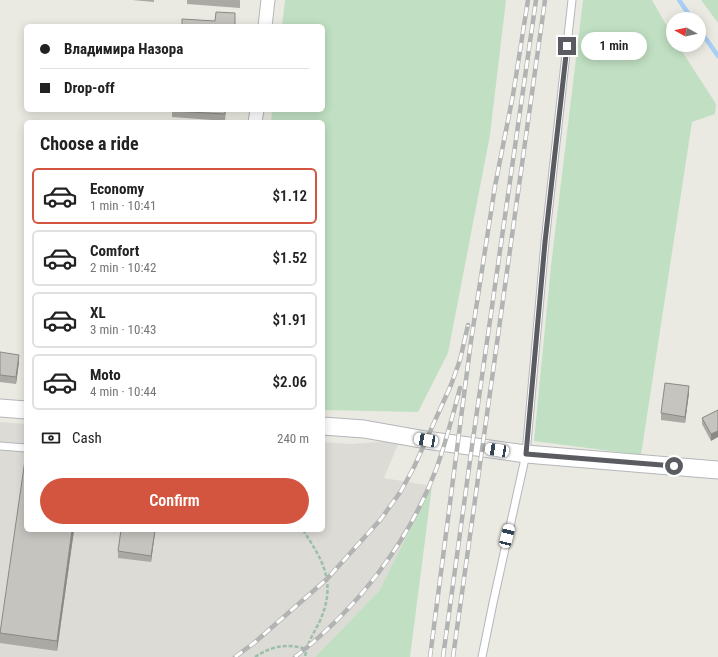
<!DOCTYPE html>
<html lang="en">
<head>
<meta charset="utf-8">
<style>
  :root { --surface:#fff; --page:#f6f6f6; --text:#222; --muted:#767676; --line:#e0e0e0; --accent:#d4553f }
  body { margin:0; font-family:"Roboto Condensed",sans-serif; background:var(--page); color:var(--text); height:100vh; display:flex; flex-direction:column; font-size:15px; white-space:nowrap }
  * { box-sizing:border-box; margin:0 }
  p { font-size:13px; color:var(--muted) }
  .icon { flex:none; width:22px; height:22px; fill:none; stroke:currentColor; stroke-width:2; stroke-linecap:round; stroke-linejoin:round }
  .map { position:relative; flex:1; overflow:hidden }
  .sheet { position:absolute; left:24px; top:120px; width:301px; height:412px; display:flex; flex-direction:column; background:var(--surface); border-radius:6px; box-shadow:0 2px 10px #0003 }
  .sheet>* { flex:none }
  .banner { position:absolute; left:24px; top:24px; width:301px; height:88px; border-radius:6px; box-shadow:0 2px 10px #0003; display:grid; align-content:center; height:88px; padding:0 16px; background:var(--surface) }
  .needle { width:26px; rotate:278deg }
  .fabs { position:absolute; left:666px; top:12px; display:grid; gap:8px }
  .fabs a { display:grid; place-items:center; width:40px; height:40px; border-radius:50%; background:var(--surface); box-shadow:0 2px 10px #0003; font-size:20px }
  .end { position:absolute; width:18px; height:18px; margin:-9px; border:5px solid #5a5c61; background:#fff; box-shadow:0 0 0 2px #fff }
  .from { border-radius:50% }
  .bubble { position:absolute; height:28px; border-radius:14px; background:var(--surface); box-shadow:0 2px 10px #0003; font-size:13px; font-weight:600; line-height:28px; text-align:center }
  .car { position:absolute; width:12px; height:24px; margin:-12px -6px; border-radius:5px; box-shadow:0 0 3px 1px #0007; background:linear-gradient(#fff 24%,#345 0 40%,#fff 0 76%,#345 0 86%,#fff 0) }
  .banner b { display:flex; align-items:center; gap:14px; height:38px; font-size:15px }
  .banner b+b { border-top:1px solid var(--line) }
  .banner i { width:10px; height:10px; background:var(--text) }
  ul { padding:0; list-style:none }
  li { display:flex; align-items:center; gap:12px; height:56px; margin:0 8px 6px; padding:0 8px; border:2px solid var(--line); border-radius:6px }
  li div { flex:1 }
  li b { display:block; font-size:15px }
  li em { font-style:normal; font-weight:600 }
  li.selected { border-color:var(--accent) }
  li>.icon { width:36px; height:36px; stroke-width:1.5 }
  h2 { padding:0 16px; font-size:18px; line-height:48px }
  .pay { display:flex; align-items:center; gap:10px; height:44px; padding:0 16px; font-size:15px }
  .pay p { margin-inline-start:auto }
  .primary-button { display:flex; gap:8px; margin-top:auto; padding:8px 16px }
  .primary-button a { flex:1; height:46px; border-radius:24px; background:var(--accent); color:#fff; font-size:16px; font-weight:600; line-height:46px; text-align:center }
  .map>svg:first-child { display:block }
  .industrial { fill:#dddbd6 }
  .green { fill:#c1e0c3 }
  .lines { fill:none; stroke-linecap:round; stroke-linejoin:round }
  .stream { stroke:#a8cef4; stroke-width:4.5 }
  .service-casing { stroke:#b4b6ba; stroke-width:9 }
  .minor-casing { stroke:#b4b6ba; stroke-width:15 }
  .tertiary-casing { stroke:#b4b6ba; stroke-width:19 }
  .path { stroke:#9ac0a8; stroke-width:2.5; stroke-dasharray:4 2; stroke-linecap:butt }
  .service { stroke:#fff; stroke-width:7 }
  .minor { stroke:#fff; stroke-width:13 }
  .tertiary { stroke:#fff; stroke-width:17 }
  .rail-casing { stroke:#b2b3b3; stroke-width:4.5 }
  .rail { stroke:#fff; stroke-width:3; stroke-dasharray:9; stroke-linecap:butt }
  .wall { fill:#aaa9a3 }
  .shaded-wall { fill:#8b8985 }
  .building { fill:#c6c4be; stroke:#8b8985 }
  .route { stroke:#5a5c61; stroke-width:5 }
</style>
</head>
<body>
<div class="map">
<svg width="718" height="657" viewBox="0 0 718 657">
  <rect width="100%" height="100%" fill="#ebeae2"/>
  <path class="industrial" d="M0,422L26,424V530H323V442L352,444L400,440L384,478L432,486L379,591L315,657H0Z"/>
  <g class="green">
    <path d="M285,0H506L490,135L448,353L418,412L323,410V122H271L272,110H323V26H282Z"/>
    <path d="M583,0H652L673,37V45H678L716,104L715,114L692,122L641,455L534,441L551,266Z"/>
    <path d="M701,0H718V23Z"/>
    <path d="M432,486L410,657H315L379,591Z"/>
  </g>
  <g class="lines">
    <g class="stream">
      <path d="M679,0L692,19"/>
      <path d="M699,29L718,56"/>
    </g>
    <g class="service-casing">
      <g id="service">
        <path d="M0,446L26,448"/>
        <path d="M482,657L493,603L526,454L545,242L572,0"/>
      </g>
    </g>
    <g class="minor-casing">
      <g id="minor">
        <path d="M265,26L268,0"/>
        <path d="M255,122L257,110"/>
      </g>
    </g>
    <g class="tertiary-casing">
      <g id="tertiary">
        <path d="M0,408L26,410"/>
        <path d="M323,426L364,429L426,440L526,454L718,470"/>
      </g>
    </g>
    <g class="path">
      <path d="M303,530C324,562 337,584 319,623C313,634 307,644 305,657"/>
      <path d="M255,657C272,646 286,643 306,649"/>
    </g>
    <use href="#service" class="service"/>
    <use href="#minor" class="minor"/>
    <use href="#tertiary" class="tertiary"/>
    <g class="rail-casing">
      <g id="rail">
        <path d="M235,657L254,643L327,579L381,519L401,491L414,467L451,385L460,360L468,325"/>
        <path d="M295,657C358,608 409,542 437,467C446,441 453,415 460,388"/>
        <path d="M430,657L471,341L495,186L513,95L528,0"/>
        <path d="M443,657L472,446L536,0"/>
        <path d="M453,657L545,0"/>
      </g>
    </g>
    <use href="#rail" class="rail"/>
  </g>
  <g class="wall">
    <path d="M132,0H154V2Z"/>
    <path d="M187,0H240V8L187,4Z"/>
    <path d="M172,110H226L225,121L172,117Z"/>
    <path d="M0,352L19,362L16,384L0,382Z"/>
    <path d="M689,393L685,423L661,420V413Z"/>
    <path d="M718,410L711,441L702,424V418Z"/>
    <path d="M74,530L57,651L0,643V633Z"/>
    <path d="M155,530L151,562L118,558V551Z"/>
  </g>
  <g class="shaded-wall">
    <path d="M19,355V362L16,384V377Z"/>
    <path d="M689,386V393L685,423V417Z"/>
    <path d="M718,431V437L711,441V434Z"/>
    <path d="M72,530H74L57,651V641Z"/>
    <path d="M155,530V533L151,562V556Z"/>
  </g>
  <g class="building">
    <path d="M216,12L235,13V26H182V19L215,21Z"/>
    <path d="M172,110H225V114L172,111Z"/>
    <path d="M0,352L19,355L16,377L0,375Z"/>
    <path d="M665,383L689,386L685,417L661,413Z"/>
    <path d="M718,410V431L711,434L702,418Z"/>
    <path d="M25,460H26V530H72L57,641L0,633Z"/>
    <path d="M121,530H155L151,556L118,551Z"/>
  </g>
  <g class="lines">
    <path class="route" d="M567,46L545,242L526,454L674,466"/>
  </g>
</svg>
<div class="fabs">
<a><svg class="needle" viewBox="-14 -14 28 28"><path d="M0-13l5 13h-10z" fill="#e53935"/><path d="M0 13l5-13h-10z" fill="#767676"/></svg></a>
</div>
<i class="end from" style="left:674px;top:466px"></i>
<i class="end" style="left:567px;top:46px"></i>
<div class="bubble" style="left:581px;top:32px;width:66px">1 min</div>
<i class="car" style="left:426px;top:440px;rotate:280deg"></i>
<i class="car" style="left:497px;top:450px;rotate:279deg"></i>
<i class="car" style="left:507px;top:536px;rotate:14deg"></i>
<div class="banner">
<b><i class="from"></i>Владимира Назора</b>
<b><i></i>Drop-off</b>
</div>
<section class="sheet">
<h2>Choose a ride</h2>
<ul>
<li class="selected"><svg class="icon" aria-label="car" viewBox="0 0 24 24"><path d="M5 17H2v-5l4-1 3-4h7l3 4 3 1v5h-3M9 17h6M6 11h13"/><circle cx="7" cy="17" r="2"/><circle cx="17" cy="17" r="2"/></svg><div><b>Economy</b><p>1 min · 10:41</p></div><em>$1.12</em></li>
<li><svg class="icon" aria-label="car" viewBox="0 0 24 24"><path d="M5 17H2v-5l4-1 3-4h7l3 4 3 1v5h-3M9 17h6M6 11h13"/><circle cx="7" cy="17" r="2"/><circle cx="17" cy="17" r="2"/></svg><div><b>Comfort</b><p>2 min · 10:42</p></div><em>$1.52</em></li>
<li><svg class="icon" aria-label="car" viewBox="0 0 24 24"><path d="M5 17H2v-5l4-1 3-4h7l3 4 3 1v5h-3M9 17h6M6 11h13"/><circle cx="7" cy="17" r="2"/><circle cx="17" cy="17" r="2"/></svg><div><b>XL</b><p>3 min · 10:43</p></div><em>$1.91</em></li>
<li><svg class="icon" aria-label="car" viewBox="0 0 24 24"><path d="M5 17H2v-5l4-1 3-4h7l3 4 3 1v5h-3M9 17h6M6 11h13"/><circle cx="7" cy="17" r="2"/><circle cx="17" cy="17" r="2"/></svg><div><b>Moto</b><p>4 min · 10:44</p></div><em>$2.06</em></li>
</ul>
<div class="pay"><svg class="icon" aria-label="cash" viewBox="0 0 24 24"><path d="M3 7h18v10H3z"/><circle cx="12" cy="12" r="2"/></svg>Cash<p>240 m</p></div>
<div class="primary-button"><a>Confirm</a></div>
</section>
</div>
</body>
</html>
